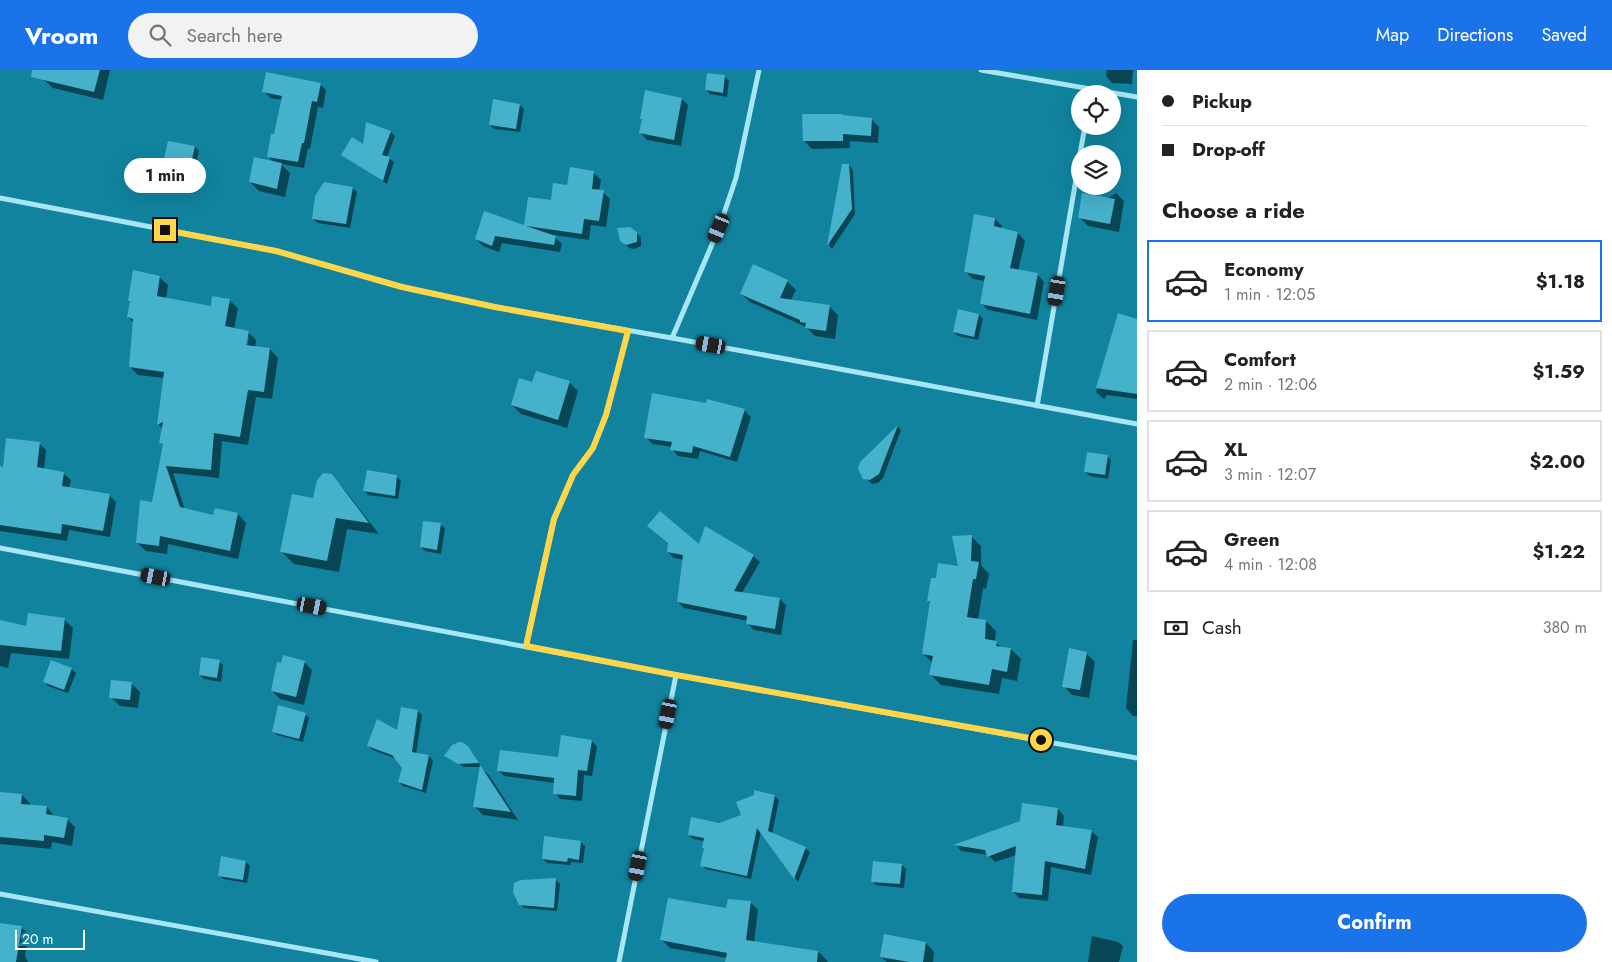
<!DOCTYPE html>
<html lang="en">
<head>
<meta charset="utf-8">
<style>
  :root { --surface:#fff; --page:#f2f2f2; --text:#222; --muted:#767676; --line:#e0e0e0; --accent:#1a73e8 }
  body { margin:0; font-family:Jost,sans-serif; background:var(--page); color:var(--text); height:100vh; display:flex; flex-direction:column; font-size:19px; white-space:nowrap }
  * { box-sizing:border-box; margin:0 }
  p { font-size:16px; color:var(--muted) }
  .icon { flex:none; width:28px; height:28px; fill:none; stroke:currentColor; stroke-width:2; stroke-linecap:round; stroke-linejoin:round }
  .map { position:relative; flex:1; overflow:hidden }
  .panel { display:flex; flex-direction:column; background:var(--surface); width:475px }
  .panel>* { flex:none }
  .hud { display:grid; align-content:center; height:110px; padding:0 25px; background:var(--surface) }
  .tools { position:absolute; left:1071px; top:15px; display:grid; gap:10px }
  .tools a { display:grid; place-items:center; width:50px; height:50px; border-radius:50%; background:var(--surface); box-shadow:0 5px 20px #0002; font-size:25px }
  .scale { position:absolute; left:15px; bottom:12px; width:70px; box-sizing:border-box; padding-left:5px; border:2px solid #fff; border-top:0; font-size:14px; line-height:18px; white-space:nowrap; color:#fff; -webkit-text-stroke:4px #11839f; paint-order:stroke }
  .end { position:absolute; width:22px; height:22px; margin:-11px; border:6px solid #ffd54a; background:#111; box-shadow:0 0 0 2px #111 }
  .from { border-radius:50% }
  .bubble { position:absolute; height:35px; border-radius:18px; background:var(--surface); box-shadow:0 5px 20px #0002; font-size:16px; font-weight:700; line-height:35px; text-align:center }
  .car { position:absolute; width:15px; height:30px; margin:-15px -8px; border-radius:6px; box-shadow:0 0 4px 1px #0007; background:linear-gradient(#222 24%,#8ab4d8 0 40%,#222 0 76%,#8ab4d8 0 86%,#222 0) }
  .hud b { display:flex; align-items:center; gap:18px; height:48px; font-size:19px }
  .hud b+b { border-top:1px solid var(--line) }
  .hud i { width:12px; height:12px; background:var(--text) }
  ul { padding:0; list-style:none }
  li { display:flex; align-items:center; gap:15px; height:82px; margin:0 10px 8px; padding:0 15px; border:2px solid var(--line); border-radius:0px }
  li div { flex:1 }
  li b { display:block; font-size:19px }
  li em { font-style:normal; font-weight:700 }
  li.active { border-color:var(--accent) }
  li>.icon { width:45px; height:45px; stroke-width:1.5 }
  h2 { padding:0 25px; font-size:22px; line-height:60px }
  .pay { display:flex; align-items:center; gap:12px; height:55px; padding:0 25px; font-size:19px }
  .pay p { margin-inline-start:auto }
  .cta { display:flex; gap:10px; margin-top:auto; padding:10px 25px }
  .cta a { flex:1; height:58px; border-radius:30px; background:var(--accent); color:#fff; font-size:20px; font-weight:700; line-height:58px; text-align:center }
  header { display:flex; align-items:center; gap:30px; box-sizing:border-box; height:70px; padding:0 25px; background:var(--accent); color:#fff }
  header strong { font-size:24px }
  nav { display:flex; gap:28px; margin-inline-start:auto; font-size:18px }
  .search { width:350px; height:45px; background:var(--page); display:flex; align-items:center; gap:12px; box-sizing:border-box; padding:0 18px; border-radius:28px; color:var(--muted); font-size:19px }
  main { display:flex; flex:1; min-height:0 }
  .map>svg:first-child { display:block }
  .shadow { fill:#0007; fill-rule:evenodd }
  .building { fill:#46b1ca }
  .lines { fill:none; stroke-linecap:round; stroke-linejoin:round }
  .minor { stroke:#a7e7f5; stroke-width:5 }
  .route { stroke:#ffd54a; stroke-width:6 }
</style>
</head>
<body>
<header>
<strong>Vroom</strong>
<div class="search"><svg class="icon" aria-label="search" viewBox="0 0 24 24"><circle cx="10" cy="10" r="6"/><path d="M15 15l6 6"/></svg>Search here</div>
<nav><a>Map</a><a>Directions</a><a>Saved</a></nav>
</header>
<main>
<div class="map">
<svg width="1137" height="892" viewBox="0 0 1137 892">
  <rect width="100%" height="100%" fill="#11839f"/>
  <g class="shadow">
    <path d="M46,0H110L103,30L53,18L44,10Z"/>
    <path d="M1107,0H1133L1132,14L1112,13L1106,6Z"/>
    <path d="M725,7L729,11L727,27L710,24L706,20Z"/>
    <path d="M320,14L326,20L323,38L318,37L310,79L308,78L304,98L281,94L290,103L285,127L259,121L250,112L274,93L268,86L275,66L283,30L270,28L264,21Z"/>
    <path d="M682,29L688,35L681,76L647,70L641,63L643,50L641,48Z"/>
    <path d="M494,31L520,35L524,39L520,62L494,59L490,55Z"/>
    <path d="M871,49L879,57L878,73L850,71V78L812,79L804,71Z"/>
    <path d="M367,54L391,62L395,66L387,87L394,92L387,114L343,85L364,76Z"/>
    <path d="M195,77L199,81L195,97L170,92L166,88Z"/>
    <path d="M843,95H849L853,100L855,144L832,179L829,176Z"/>
    <path d="M594,103L601,110L599,121L603,122L610,129L606,157L591,155L589,170L553,165L562,174L560,182L502,173L499,182L483,176L476,169L525,157L568,117Z"/>
    <path d="M353,118L357,122L350,158L318,153L313,149Z"/>
    <path d="M1116,123L1124,131L1119,162L1088,156L1079,147Z"/>
    <path d="M995,149L1002,156L1001,159L1018,163L1025,171L1018,201L1037,204L1044,212L1037,250L988,240L981,233L985,211L973,209L966,202Z"/>
    <path d="M636,163L641,167V176L634,179L629,178L621,170Z"/>
    <path d="M159,207L168,215L166,229L212,237L229,230L238,238L234,259L248,262L256,270L255,278L270,279L278,288L272,329L256,327L248,375L222,371L219,408L173,403L185,440L214,446L238,444L246,453L238,489L168,474L167,484L146,481L137,473L153,433L164,376L160,372L163,359L158,354L164,308L138,305L130,297L134,253L128,247L131,232L129,231ZM246,267H249L246,282Z"/>
    <path d="M787,211L796,220L791,230L829,236L838,245L835,269L815,266L806,257L750,232L741,224Z"/>
    <path d="M1119,244L1137,293V329L1107,325L1104,329L1096,322Z"/>
    <path d="M979,245L983,249L978,270L958,266L954,262Z"/>
    <path d="M569,312L578,321L567,358L521,344L512,335Z"/>
    <path d="M744,340L751,347L737,392L700,381L698,389L678,386L672,379V377L652,374L646,367Z"/>
    <path d="M898,356L901,360L883,408L878,413L872,414L864,407L861,393Z"/>
    <path d="M39,373L46,380L44,400L63,403L71,410L69,418L109,425L116,432L110,467L69,460L67,471L0,461V398H4Z"/>
    <path d="M1107,386L1111,390L1108,409L1090,406L1085,402Z"/>
    <path d="M368,402L397,407L401,411L398,429L368,425L364,421Z"/>
    <path d="M331,405L343,418L379,464L347,459L339,502L294,494L282,482Z"/>
    <path d="M440,454L445,458L441,484L425,481L421,477Z"/>
    <path d="M971,466L981,476V495L989,504L986,519L983,518L978,550L986,551L996,561L995,572L1002,578L1011,579L1021,589L1017,611L1002,608L999,624L941,615L931,605L933,593L923,584L931,533L929,530L937,510L960,498Z"/>
    <path d="M700,476L753,486L760,492L742,523L780,529L786,535L781,565L754,560L748,554V551L684,538L678,532L684,490L674,488L668,482Z"/>
    <path d="M64,549L73,558L69,589L11,583L8,598L0,596V551L27,557Z"/>
    <path d="M1133,570H1137V646H1133L1126,638Z"/>
    <path d="M1086,583L1095,592L1089,628L1072,625L1064,616Z"/>
    <path d="M219,591L223,595L221,612L204,609L200,605Z"/>
    <path d="M304,592L312,600L304,635L280,629L272,621L282,595Z"/>
    <path d="M72,599L76,603L68,623L48,616L44,611Z"/>
    <path d="M131,613L140,622L138,638L120,636L111,627Z"/>
    <path d="M418,641L422,645L416,684L429,686L433,690L426,723L403,716L399,712L403,698L396,689L373,680L368,676L398,662Z"/>
    <path d="M305,644L309,648L303,672L277,665L273,661Z"/>
    <path d="M592,671L597,677L592,706L584,705L582,731L560,729L555,723V713L504,706L498,700L559,689Z"/>
    <path d="M472,682L481,697H464L446,686Z"/>
    <path d="M481,698L489,705L518,750L483,745L475,737Z"/>
    <path d="M755,722L775,726L779,730L772,764L805,778L810,782L798,812L761,761L751,809L706,799L702,795L705,780L703,777L704,771L693,769L689,765L742,746L755,726Z"/>
    <path d="M0,723L22,725L30,733L29,736L47,737L55,747L67,749L75,757L72,776L52,772L51,779L0,774Z"/>
    <path d="M1058,739L1064,746L1063,757L1091,761L1098,767L1091,805L1051,797L1048,831L1019,828L1013,821L1016,785L995,792L988,785L961,781L956,775Z"/>
    <path d="M581,772L585,776L583,793L571,792V795L547,793L543,789Z"/>
    <path d="M246,792L250,796L247,813L223,809L219,805Z"/>
    <path d="M902,795L906,799L904,818L876,815L872,811Z"/>
    <path d="M556,810L560,814L557,841L524,838L520,834Z"/>
    <path d="M750,832L758,840L754,873L820,883L828,892H727V888L670,878L662,870Z"/>
    <path d="M0,854L22,858L29,864L25,886L28,892H0Z"/>
    <path d="M1092,866L1118,872L1123,876L1119,892H1088Z"/>
    <path d="M926,873L934,882L933,892H887L881,887Z"/>
  </g>
  <g class="building">
    <path d="M32,0H100L94,22L31,7Z"/>
    <path d="M266,2L321,13L317,32L312,31L304,73H302L298,92L267,87L271,64H274L282,26L262,22Z"/>
    <path d="M707,3L725,5L723,23L705,20Z"/>
    <path d="M645,20L682,28L674,70L639,63L642,49H640Z"/>
    <path d="M493,29L520,34L516,59L489,55Z"/>
    <path d="M802,44H842L843,45L872,48L871,66L843,64V71H803Z"/>
    <path d="M366,52L391,61L382,85L390,87L383,111L341,85L352,67L363,74Z"/>
    <path d="M168,71L195,76L191,94L164,88Z"/>
    <path d="M254,87L282,93L277,119L249,112Z"/>
    <path d="M842,94H849L852,139L827,176Z"/>
    <path d="M570,97L594,101L592,119L604,120L599,151L584,149L582,164L526,156L556,166L554,175L495,166L492,176L475,169L484,141L524,155L528,127L551,130L553,113L567,115Z"/>
    <path d="M324,112L353,117L346,154L312,149L315,126Z"/>
    <path d="M1082,123L1115,129L1110,154L1078,148Z"/>
    <path d="M974,144L995,148L994,156L1018,162L1010,198L1038,203L1030,244L980,234L985,206L964,202Z"/>
    <path d="M630,157L637,162V172L626,175L620,171L617,158Z"/>
    <path d="M753,194L788,210L780,228L830,235L826,261L805,258L806,253L800,252V250L740,224Z"/>
    <path d="M133,200L160,206L157,226L211,236L212,226L230,229L225,256L249,261L246,275L270,278L264,322L248,320L240,367L214,363L211,400L166,396L180,437L213,445L215,438L238,443L230,481L160,466L159,476L136,473L140,430L152,432L163,374L159,373L163,352L157,355L164,302L129,297L133,249L127,247L130,231H128Z"/>
    <path d="M958,239L979,244L974,267L953,262Z"/>
    <path d="M1118,243L1137,249V324L1096,318Z"/>
    <path d="M536,301L570,311L558,350L511,335L519,308L532,312Z"/>
    <path d="M652,323L706,333L707,329L745,339L730,387L693,376L692,383L670,380L672,372L644,368Z"/>
    <path d="M898,355L879,404L870,410L863,409L858,399L860,392Z"/>
    <path d="M6,368L40,372L37,397L64,402L62,416L110,424L103,461L62,454L61,464L0,455V396L3,397Z"/>
    <path d="M1087,382L1108,385L1105,405L1084,402Z"/>
    <path d="M367,400L397,405L395,426L363,421Z"/>
    <path d="M323,403L332,404L369,453L336,448L327,491L280,482L292,424L313,428L317,410Z"/>
    <path d="M660,441L699,474L705,456L754,485L734,521L780,528L775,559L746,554L747,546L677,532L683,485L667,482L668,473L647,456Z"/>
    <path d="M423,451L441,453L437,480L420,477Z"/>
    <path d="M972,465L971,491L979,492L976,509H973L967,547L986,550L985,569L997,571L996,576L1011,578L1007,602L992,599L989,615L929,605L933,586L922,584L930,531H927L931,508H936L938,493L958,496L952,466Z"/>
    <path d="M28,543L65,548L61,581L0,575V550L26,556Z"/>
    <path d="M1069,578L1087,582L1080,620L1062,617Z"/>
    <path d="M283,585L305,591L296,627L271,621L277,592L281,593Z"/>
    <path d="M201,587L220,590L217,608L199,605Z"/>
    <path d="M51,590L72,598L64,620L43,612Z"/>
    <path d="M111,610L132,612L130,630L109,628Z"/>
    <path d="M278,635L306,643L299,669L272,662Z"/>
    <path d="M401,637L418,640L412,682L429,685L422,720L398,712L402,698L392,685L367,676L377,649L397,660Z"/>
    <path d="M561,665L592,670L587,701L578,700L576,726L553,724L554,708L497,701L500,680L558,687Z"/>
    <path d="M459,672H462L468,676L479,693L458,694L444,686L452,675Z"/>
    <path d="M480,695L511,742L473,737Z"/>
    <path d="M754,720L775,725L768,761L806,777L794,809L757,758L747,806L700,796L704,778H702L704,768L688,765L691,747L719,753L741,745L736,732L754,725Z"/>
    <path d="M0,722L22,724L21,734L47,736L46,744L68,748L64,768L44,765V771L0,767Z"/>
    <path d="M1022,733L1058,738L1056,755L1092,760L1085,799L1045,791L1042,825L1012,822L1016,776L987,787L985,780L953,775L1020,751Z"/>
    <path d="M544,766L581,771L579,790L568,788L567,792L542,789Z"/>
    <path d="M221,786L246,791L243,810L218,806Z"/>
    <path d="M873,791L902,794L900,814L871,812Z"/>
    <path d="M556,808L554,838L519,835L513,822L514,813L521,810Z"/>
    <path d="M668,828L726,838L728,829L751,831L746,870L818,881L817,892H725L727,883L660,870Z"/>
    <path d="M0,853L22,856L16,892H0Z"/>
    <path d="M884,864L926,872L923,892H909L880,887Z"/>
  </g>
  <g class="lines">
    <g class="minor">
      <path d="M981,0L1137,27"/>
      <path d="M1080,84L1085,56"/>
      <path d="M0,128L276,181L402,217L495,237L672,268L1137,354"/>
      <path d="M672,268L719,158L736,108L759,0"/>
      <path d="M1037,336L1080,86"/>
      <path d="M0,478L676,605L1137,688"/>
      <path d="M526,576L554,449L573,405L593,378L606,345L628,261"/>
      <path d="M0,824L376,892"/>
      <path d="M619,892L676,605"/>
    </g>
  </g>
  <g class="lines">
    <path class="route" d="M165,160L276,181L402,217L495,237L628,261L606,345L593,378L573,405L554,449L526,576L676,605L1041,670"/>
  </g>
</svg>
<div class="tools">
<a><svg class="icon" aria-label="locate" viewBox="0 0 24 24"><circle cx="12" cy="12" r="6"/><path d="M12 2v4M12 18v4M2 12h4M18 12h4"/></svg></a>
<a><svg class="icon" aria-label="layers" viewBox="0 0 24 24"><path d="M12 4l9 5-9 5-9-5zM3 14l9 5 9-5"/></svg></a>
</div>
<div class="scale">20 m</div>
<i class="end from" style="left:1041px;top:670px"></i>
<i class="end" style="left:165px;top:160px"></i>
<div class="bubble" style="left:124px;top:88px;width:82px">1 min</div>
<i class="car" style="left:719px;top:158px;rotate:203deg"></i>
<i class="car" style="left:1057px;top:221px;rotate:190deg"></i>
<i class="car" style="left:711px;top:275px;rotate:280deg"></i>
<i class="car" style="left:156px;top:507px;rotate:281deg"></i>
<i class="car" style="left:312px;top:536px;rotate:101deg"></i>
<i class="car" style="left:668px;top:644px;rotate:191deg"></i>
<i class="car" style="left:638px;top:796px;rotate:191deg"></i>
</div>
<section class="panel">
<div class="hud">
<b><i class="from"></i>Pickup</b>
<b><i></i>Drop-off</b>
</div>
<h2>Choose a ride</h2>
<ul>
<li class="active"><svg class="icon" aria-label="car" viewBox="0 0 24 24"><path d="M5 17H2v-5l4-1 3-4h7l3 4 3 1v5h-3M9 17h6M6 11h13"/><circle cx="7" cy="17" r="2"/><circle cx="17" cy="17" r="2"/></svg><div><b>Economy</b><p>1 min · 12:05</p></div><em>$1.18</em></li>
<li><svg class="icon" aria-label="car" viewBox="0 0 24 24"><path d="M5 17H2v-5l4-1 3-4h7l3 4 3 1v5h-3M9 17h6M6 11h13"/><circle cx="7" cy="17" r="2"/><circle cx="17" cy="17" r="2"/></svg><div><b>Comfort</b><p>2 min · 12:06</p></div><em>$1.59</em></li>
<li><svg class="icon" aria-label="car" viewBox="0 0 24 24"><path d="M5 17H2v-5l4-1 3-4h7l3 4 3 1v5h-3M9 17h6M6 11h13"/><circle cx="7" cy="17" r="2"/><circle cx="17" cy="17" r="2"/></svg><div><b>XL</b><p>3 min · 12:07</p></div><em>$2.00</em></li>
<li><svg class="icon" aria-label="car" viewBox="0 0 24 24"><path d="M5 17H2v-5l4-1 3-4h7l3 4 3 1v5h-3M9 17h6M6 11h13"/><circle cx="7" cy="17" r="2"/><circle cx="17" cy="17" r="2"/></svg><div><b>Green</b><p>4 min · 12:08</p></div><em>$1.22</em></li>
</ul>
<div class="pay"><svg class="icon" aria-label="cash" viewBox="0 0 24 24"><path d="M3 7h18v10H3z"/><circle cx="12" cy="12" r="2"/></svg>Cash<p>380 m</p></div>
<div class="cta"><a>Confirm</a></div>
</section>
</main>
</body>
</html>
